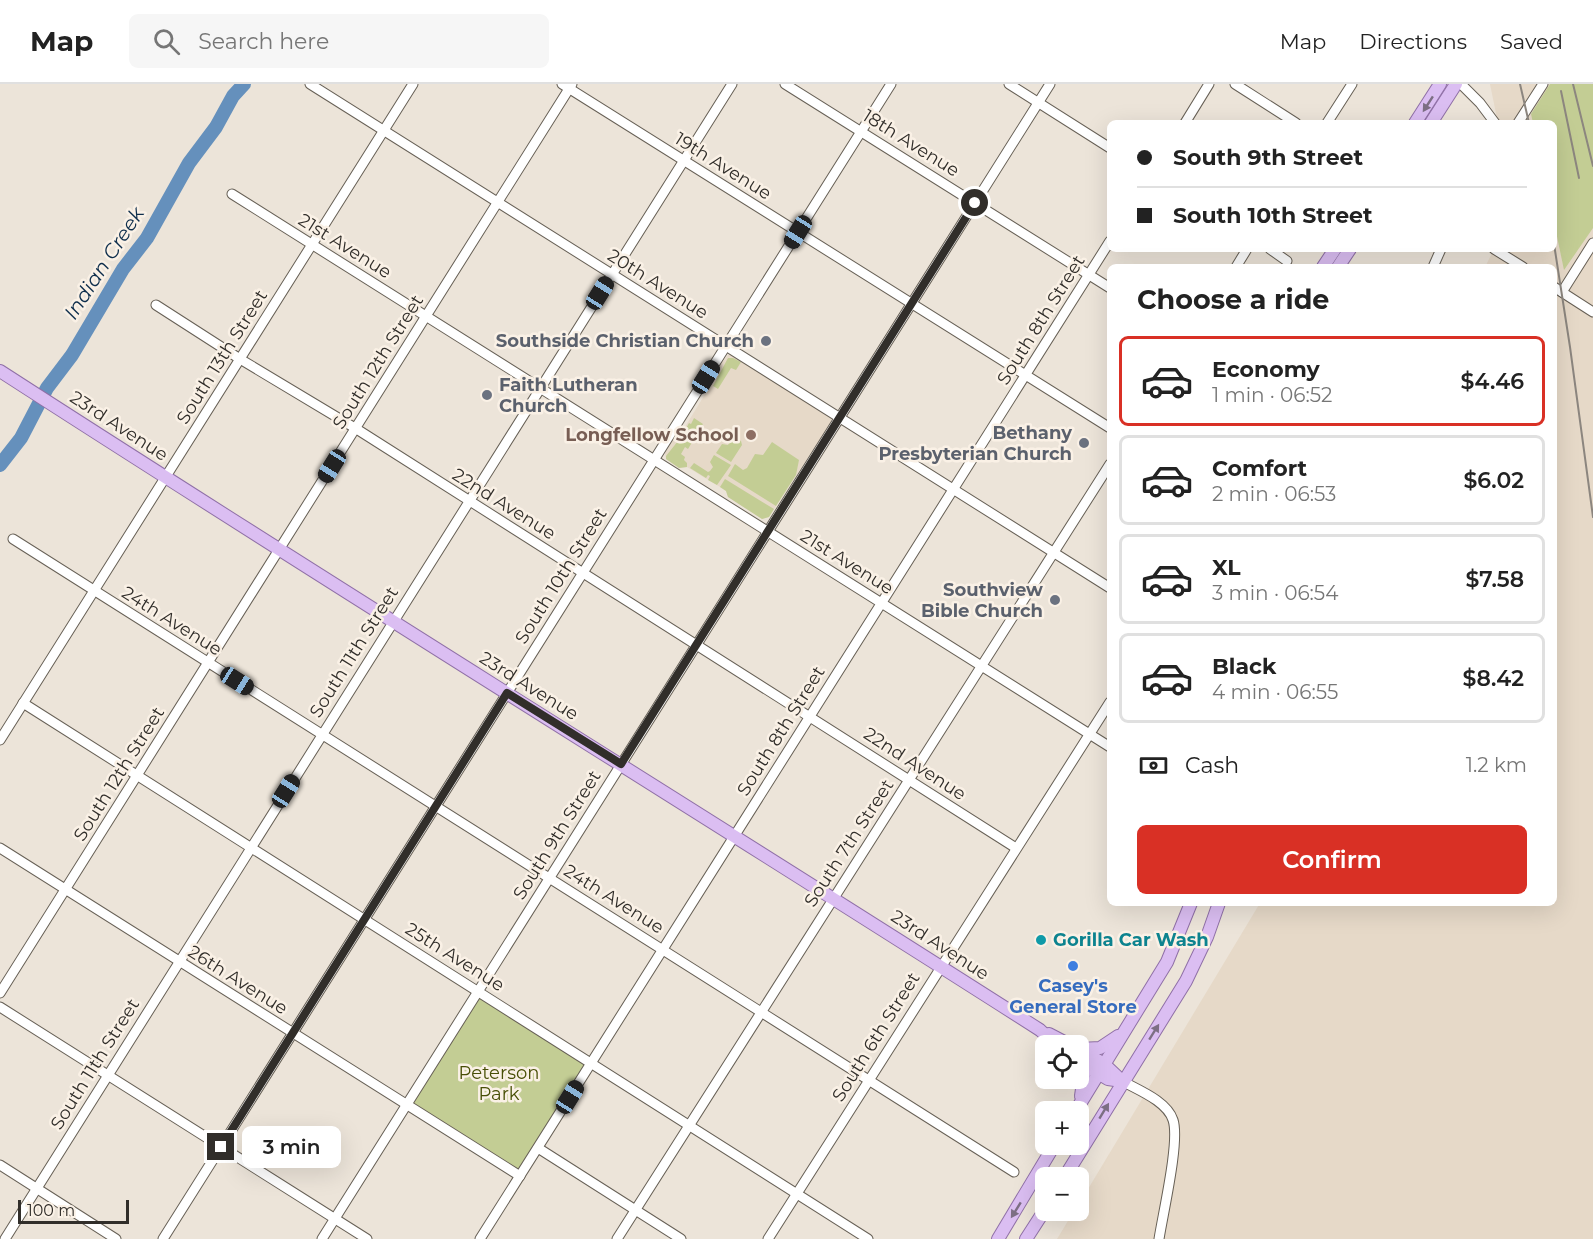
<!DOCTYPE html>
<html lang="en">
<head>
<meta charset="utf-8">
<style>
  :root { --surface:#fff; --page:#f6f6f6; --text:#222; --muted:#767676; --line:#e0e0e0; --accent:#d93025 }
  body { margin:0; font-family:Montserrat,sans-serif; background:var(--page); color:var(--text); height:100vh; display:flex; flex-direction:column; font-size:22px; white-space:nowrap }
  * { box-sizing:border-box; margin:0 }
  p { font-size:20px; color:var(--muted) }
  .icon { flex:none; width:33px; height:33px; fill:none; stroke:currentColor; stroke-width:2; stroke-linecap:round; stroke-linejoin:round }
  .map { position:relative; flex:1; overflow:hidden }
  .panel { position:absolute; left:1107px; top:180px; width:450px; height:642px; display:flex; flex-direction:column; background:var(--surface); border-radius:9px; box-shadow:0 6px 24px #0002 }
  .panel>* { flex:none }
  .top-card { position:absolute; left:1107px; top:36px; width:450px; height:132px; border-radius:9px; box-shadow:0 6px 24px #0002; display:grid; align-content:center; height:132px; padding:0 30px; background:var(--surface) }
  .fabs { position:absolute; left:1035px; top:951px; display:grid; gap:12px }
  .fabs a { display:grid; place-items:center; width:54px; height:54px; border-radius:9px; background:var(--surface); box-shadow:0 6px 24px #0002; font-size:30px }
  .scale { position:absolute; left:18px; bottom:15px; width:111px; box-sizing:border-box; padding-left:6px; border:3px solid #312e2a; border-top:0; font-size:16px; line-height:21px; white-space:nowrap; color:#312e2a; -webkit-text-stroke:4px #faf1e6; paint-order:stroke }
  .end { position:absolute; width:27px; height:27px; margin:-14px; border:8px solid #312e2a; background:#fff; box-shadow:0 0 0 3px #fff }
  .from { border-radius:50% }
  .bubble { position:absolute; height:42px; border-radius:9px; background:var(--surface); box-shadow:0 6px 24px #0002; font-size:20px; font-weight:600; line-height:42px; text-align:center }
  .car { position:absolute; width:18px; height:36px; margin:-18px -9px; border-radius:8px; box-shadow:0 0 4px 2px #0007; background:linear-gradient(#222 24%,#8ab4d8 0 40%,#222 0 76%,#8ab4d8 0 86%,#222 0) }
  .top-card b { display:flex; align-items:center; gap:21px; height:57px; font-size:22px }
  .top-card b+b { border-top:2px solid var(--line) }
  .top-card i { width:15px; height:15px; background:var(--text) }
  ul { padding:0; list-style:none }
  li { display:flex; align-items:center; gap:18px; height:90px; margin:0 12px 9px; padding:0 18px; border:3px solid var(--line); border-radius:9px }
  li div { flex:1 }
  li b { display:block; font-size:22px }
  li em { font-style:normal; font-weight:600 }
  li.on { border-color:var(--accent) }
  li>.icon { width:54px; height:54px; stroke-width:1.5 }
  h2 { padding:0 30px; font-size:27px; line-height:72px }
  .pay { display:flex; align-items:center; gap:15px; height:66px; padding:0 30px; font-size:22px }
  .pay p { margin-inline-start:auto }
  .button { display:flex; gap:12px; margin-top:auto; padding:12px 30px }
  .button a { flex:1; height:69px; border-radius:9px; background:var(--accent); color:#fff; font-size:24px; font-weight:600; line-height:69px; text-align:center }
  header { display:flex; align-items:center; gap:36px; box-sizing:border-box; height:84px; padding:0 30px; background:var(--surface); border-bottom:2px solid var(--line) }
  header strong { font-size:28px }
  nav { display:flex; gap:33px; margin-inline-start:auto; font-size:21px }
  .search { width:420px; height:54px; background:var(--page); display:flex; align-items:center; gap:15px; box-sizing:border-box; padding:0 21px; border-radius:9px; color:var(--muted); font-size:22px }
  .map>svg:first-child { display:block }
  .built { fill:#e6d9c8 }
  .green { fill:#c3cd94 }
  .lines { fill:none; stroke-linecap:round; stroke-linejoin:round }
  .river { stroke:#6590bc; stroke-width:14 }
  .minor-casing { stroke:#676056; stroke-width:11 }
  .major-casing { stroke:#9070a7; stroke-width:14 }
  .minor { stroke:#fff; stroke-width:9 }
  .major { stroke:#dbbef2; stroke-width:12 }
  .rail { stroke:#8c867f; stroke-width:2 }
  .oneway { fill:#7d6f84 }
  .route { stroke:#312e2a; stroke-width:8 }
  .worship-dot { fill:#6b7280; stroke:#faf1e6; stroke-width:2 }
  .education-dot { fill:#8d6e63; stroke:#faf1e6; stroke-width:2 }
  .culture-dot { fill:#0f9aa8; stroke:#faf1e6; stroke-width:2 }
  .shop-dot { fill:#3f7fe0; stroke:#faf1e6; stroke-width:2 }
  .labels { text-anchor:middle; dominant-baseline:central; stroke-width:5; stroke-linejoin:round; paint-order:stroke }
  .street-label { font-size:18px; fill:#312e2a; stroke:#faf1e6 }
  .worship-label { font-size:18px; font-weight:bold; fill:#5b616d; stroke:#faf1e6; text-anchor:end }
  .education-label { font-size:18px; font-weight:bold; fill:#785e54; stroke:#faf1e6; text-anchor:end }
  .culture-label { font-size:18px; font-weight:bold; fill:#0d838f; stroke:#faf1e6; text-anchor:start }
  .shop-label { font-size:18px; font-weight:bold; fill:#366cbe; stroke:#faf1e6 }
  .park-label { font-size:18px; fill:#484f06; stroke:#faf1e6 }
  .water-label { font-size:20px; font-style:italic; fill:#0e2e4c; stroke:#faf1e6 }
</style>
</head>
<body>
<header>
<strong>Map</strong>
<div class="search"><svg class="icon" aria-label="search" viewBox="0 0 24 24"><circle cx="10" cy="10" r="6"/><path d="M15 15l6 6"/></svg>Search here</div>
<nav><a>Map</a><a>Directions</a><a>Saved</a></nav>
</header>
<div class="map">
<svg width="1593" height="1155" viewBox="0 0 1593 1155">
  <rect width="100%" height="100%" fill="#ece4d9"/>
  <g class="built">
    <path d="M1490,0H1593V1155H1057L1074,1127L1078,1126L1079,1120L1260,819H1554V183H1485L1494,165H1554V39H1498Z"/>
    <path d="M728,271H733L830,332L831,335V338L769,433L762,435L728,413L726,407L720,403L687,383L679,384L666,375L665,369L672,357L677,356L718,289L717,285Z"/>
  </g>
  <g class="green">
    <path d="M1550,0H1593V144L1564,186L1554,138V39H1533L1531,30Z"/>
    <path d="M728,274H733L741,278L736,286L731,284L718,305L713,302Z"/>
    <path d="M694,334L703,340L688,365L685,363L681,370L685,373L684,376L687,379V383L679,384L666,375V372L678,357L683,359L688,351L684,348L689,339L691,340Z"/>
    <path d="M731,351L741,357L742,361L731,378L716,369L722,360L728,361L732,354Z"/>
    <path d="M772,358L799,376L796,391L776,422L728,392L735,380L743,386L747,384L755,370L763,371Z"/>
    <path d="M714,371L731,381L717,401L708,396L710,392L708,391L706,394L690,384L694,379L708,388L710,387L713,383L710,378Z"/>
    <path d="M725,395L774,425L769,433L762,435L728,413L726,407L720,403Z"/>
    <path d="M478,907L591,979L520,1092L406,1021Z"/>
  </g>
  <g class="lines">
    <path class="river" d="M0,381L21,354L47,304L72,271L123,185L147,154L189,79L216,43L233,12L244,0"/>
    <g class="minor-casing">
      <g id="minor">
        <path d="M310,0L1110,504"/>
        <path d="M562,0L1110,344"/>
        <path d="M785,0L1110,204"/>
        <path d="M1009,0L1110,64"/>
        <path d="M1235,0L1296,39"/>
        <path d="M1461,0L1480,19L1495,39"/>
        <path d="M1185,39L1209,0"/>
        <path d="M1327,39L1352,0"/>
        <path d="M1518,39L1543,0"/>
        <path d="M232,110L1110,663"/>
        <path d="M1270,165L1287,177"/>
        <path d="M1494,165L1523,183"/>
        <path d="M1236,183L1247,165"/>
        <path d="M1433,183L1441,165"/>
        <path d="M1554,203L1593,228"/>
        <path d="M1562,208L1593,159"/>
        <path d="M156,221L240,275L355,344L1016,764"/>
        <path d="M13,455L1014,1088"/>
        <path d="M23,619L868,1155"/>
        <path d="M0,656L413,0"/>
        <path d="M0,764L520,1092"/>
        <path d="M0,909L572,0"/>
        <path d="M0,923L367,1155"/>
        <path d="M1122,997C1138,1006 1167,1017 1173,1036C1180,1057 1163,1129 1159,1155"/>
        <path d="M538,1064L681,1155"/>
        <path d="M0,1081L116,1155"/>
        <path d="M5,1155L732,0"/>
        <path d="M163,1155L891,0"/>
        <path d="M322,1155L1050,0"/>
        <path d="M480,1155L1110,157"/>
        <path d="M617,1155L1110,380"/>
        <path d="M768,1155L1110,618"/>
      </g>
    </g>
    <g class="major-casing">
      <g id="major">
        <path d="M1415,39L1440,0"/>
        <path d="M1431,39L1456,0"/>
        <path d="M1323,183L1335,165"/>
        <path d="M1338,183L1350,165"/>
        <path d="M0,287C345,510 694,725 1040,946L1057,962"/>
        <path d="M1049,950L1072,962"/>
        <path d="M1079,965L1100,964L1118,952"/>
        <path d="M1080,966L1104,980L1122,997"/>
        <path d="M1078,977L1108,995L1122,997"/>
        <path d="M1078,982L1084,991L1081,1012"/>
        <path d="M1075,1028L1167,878L1191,819"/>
        <path d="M1064,1094L1186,897L1207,853L1219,819"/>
        <path d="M998,1155L1055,1060"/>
        <path d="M1026,1155L1046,1124"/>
      </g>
    </g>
    <use href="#minor" class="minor"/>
    <use href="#major" class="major"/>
    <g class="rail">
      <path d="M1520,0L1529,39"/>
      <path d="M1573,0L1593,82"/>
      <path d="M1561,7L1579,94"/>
      <path d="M1554,160L1570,263L1593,433"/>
    </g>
  </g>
  <defs><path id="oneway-solid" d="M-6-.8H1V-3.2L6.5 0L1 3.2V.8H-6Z" transform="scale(1.5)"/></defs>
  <g class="oneway">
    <use href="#oneway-solid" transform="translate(1428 20) rotate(123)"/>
    <use href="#oneway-solid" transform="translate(1154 948) rotate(-58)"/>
    <use href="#oneway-solid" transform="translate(1104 1027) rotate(-59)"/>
    <use href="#oneway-solid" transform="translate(1016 1126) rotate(122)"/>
  </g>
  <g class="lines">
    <path class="route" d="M221,1063L507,609L621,680L975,119"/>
  </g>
  <g class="worship-dot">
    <circle cx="766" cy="257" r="6"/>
    <circle cx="487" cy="311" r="6"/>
    <circle cx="1084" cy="359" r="6"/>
    <circle cx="1055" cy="516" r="6"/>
  </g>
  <circle class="education-dot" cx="751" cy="351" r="6"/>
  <circle class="culture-dot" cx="1041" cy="856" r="6"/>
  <circle class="shop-dot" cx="1073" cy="882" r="6"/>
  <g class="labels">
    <g class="street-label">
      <text transform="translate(911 59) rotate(32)">18th Avenue</text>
      <text transform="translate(723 82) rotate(32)">19th Avenue</text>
      <text transform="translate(345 162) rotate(32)">21st Avenue</text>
      <text transform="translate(658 200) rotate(32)">20th Avenue</text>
      <text transform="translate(1041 236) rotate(-58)">South 8th Street</text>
      <text transform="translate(222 273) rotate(-58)">South 13th Street</text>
      <text transform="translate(378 278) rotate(-58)">South 12th Street</text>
      <text transform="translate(119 342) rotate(33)">23rd Avenue</text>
      <text transform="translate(504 420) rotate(32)">22nd Avenue</text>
      <text transform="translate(847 478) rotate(32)">21st Avenue</text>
      <text transform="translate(561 492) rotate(-58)">South 10th Street</text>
      <text transform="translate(172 537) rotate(32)">24th Avenue</text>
      <text transform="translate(354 568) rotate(-58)">South 11th Street</text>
      <text transform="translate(529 602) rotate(32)">23rd Avenue</text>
      <text transform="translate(781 647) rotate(-58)">South 8th Street</text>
      <text transform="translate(915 680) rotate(33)">22nd Avenue</text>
      <text transform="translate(119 690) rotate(-58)">South 12th Street</text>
      <text transform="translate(557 751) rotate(-58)">South 9th Street</text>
      <text transform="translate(849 759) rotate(-57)">South 7th Street</text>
      <text transform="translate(614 815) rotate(32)">24th Avenue</text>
      <text transform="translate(940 861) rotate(33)">23rd Avenue</text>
      <text transform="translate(455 873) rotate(32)">25th Avenue</text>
      <text transform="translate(238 896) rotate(32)">26th Avenue</text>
      <text transform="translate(876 953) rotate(-58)">South 6th Street</text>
      <text transform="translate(95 980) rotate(-58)">South 11th Street</text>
    </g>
    <g class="worship-label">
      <text x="754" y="257">Southside Christian Church</text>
      <text x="499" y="301" text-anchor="start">Faith Lutheran<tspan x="499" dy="21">Church</tspan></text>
      <text x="1072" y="349">Bethany<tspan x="1072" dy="21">Presbyterian Church</tspan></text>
      <text x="1043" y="506">Southview<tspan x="1043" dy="21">Bible Church</tspan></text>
    </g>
    <g class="education-label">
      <text x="739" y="351">Longfellow School</text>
    </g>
    <g class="culture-label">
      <text x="1053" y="856">Gorilla Car Wash</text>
    </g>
    <g class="shop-label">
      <text x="1073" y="902">Casey's<tspan x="1073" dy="21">General Store</tspan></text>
    </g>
    <g class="park-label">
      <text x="499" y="989">Peterson<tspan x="499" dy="21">Park</tspan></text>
    </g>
    <g class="water-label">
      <text transform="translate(104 179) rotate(-57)">Indian Creek</text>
    </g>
  </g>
</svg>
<div class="fabs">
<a><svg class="icon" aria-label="locate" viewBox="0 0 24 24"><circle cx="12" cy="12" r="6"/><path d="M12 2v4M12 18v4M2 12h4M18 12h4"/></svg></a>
<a>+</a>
<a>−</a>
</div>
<div class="scale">100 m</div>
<i class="end from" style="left:975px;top:119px"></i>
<i class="end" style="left:221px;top:1063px"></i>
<div class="bubble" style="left:242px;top:1042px;width:99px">3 min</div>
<i class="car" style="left:798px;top:148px;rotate:212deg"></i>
<i class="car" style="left:600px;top:209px;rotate:32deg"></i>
<i class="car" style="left:706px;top:293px;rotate:32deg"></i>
<i class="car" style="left:332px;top:382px;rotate:212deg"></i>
<i class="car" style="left:237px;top:597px;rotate:122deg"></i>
<i class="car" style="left:286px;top:707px;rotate:32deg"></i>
<i class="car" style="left:570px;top:1013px;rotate:32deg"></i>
<div class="top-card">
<b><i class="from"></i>South 9th Street</b>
<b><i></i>South 10th Street</b>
</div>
<section class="panel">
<h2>Choose a ride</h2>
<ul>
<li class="on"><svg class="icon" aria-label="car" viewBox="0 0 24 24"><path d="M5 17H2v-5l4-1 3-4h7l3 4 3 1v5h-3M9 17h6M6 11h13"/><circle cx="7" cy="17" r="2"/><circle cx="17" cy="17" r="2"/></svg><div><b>Economy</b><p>1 min · 06:52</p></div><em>$4.46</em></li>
<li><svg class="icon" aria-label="car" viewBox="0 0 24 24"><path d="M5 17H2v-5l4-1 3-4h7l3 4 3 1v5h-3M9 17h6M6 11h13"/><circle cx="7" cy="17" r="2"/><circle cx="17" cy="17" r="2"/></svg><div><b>Comfort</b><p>2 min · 06:53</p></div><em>$6.02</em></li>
<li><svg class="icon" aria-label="car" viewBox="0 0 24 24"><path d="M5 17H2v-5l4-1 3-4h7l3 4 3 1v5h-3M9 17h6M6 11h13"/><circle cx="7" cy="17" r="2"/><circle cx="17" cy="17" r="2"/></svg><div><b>XL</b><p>3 min · 06:54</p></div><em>$7.58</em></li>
<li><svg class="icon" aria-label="car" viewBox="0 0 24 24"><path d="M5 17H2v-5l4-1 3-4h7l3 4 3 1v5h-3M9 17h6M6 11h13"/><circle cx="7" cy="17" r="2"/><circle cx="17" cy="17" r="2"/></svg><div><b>Black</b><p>4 min · 06:55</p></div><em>$8.42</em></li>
</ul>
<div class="pay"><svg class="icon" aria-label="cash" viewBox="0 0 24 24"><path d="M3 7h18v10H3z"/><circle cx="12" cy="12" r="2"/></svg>Cash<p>1.2 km</p></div>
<div class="button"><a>Confirm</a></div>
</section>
</div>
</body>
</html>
